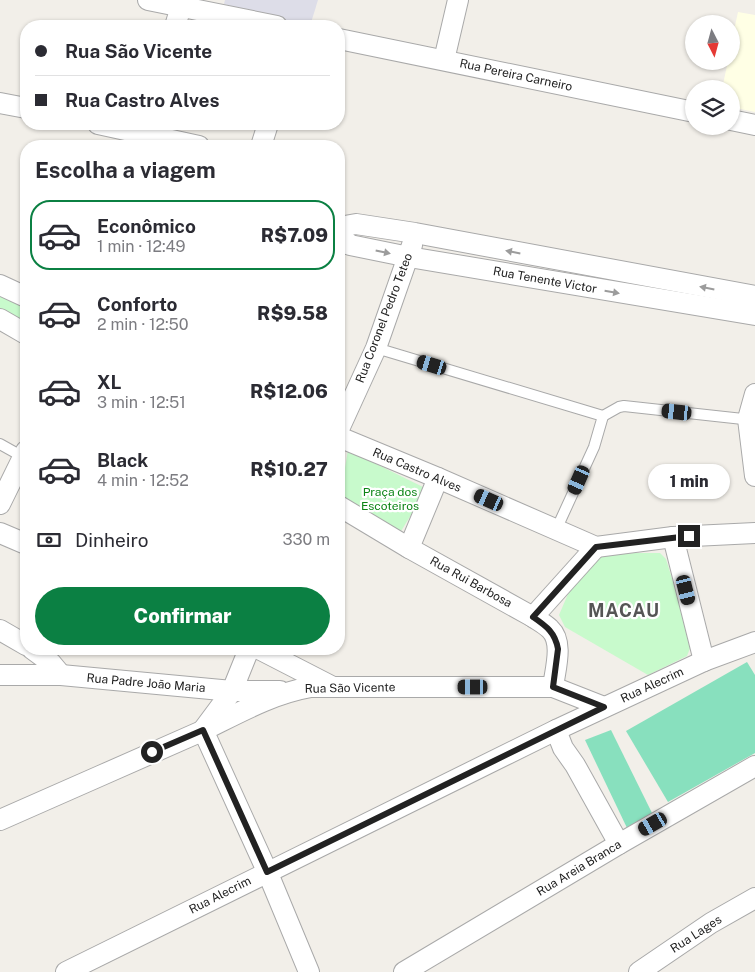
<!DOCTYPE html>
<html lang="pt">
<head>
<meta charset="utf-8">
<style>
  :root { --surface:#fff; --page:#f2f2f3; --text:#2b2b33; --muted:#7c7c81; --line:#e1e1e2; --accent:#0b8043 }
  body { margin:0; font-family:"Public Sans",sans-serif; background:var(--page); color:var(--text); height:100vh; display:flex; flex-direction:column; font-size:19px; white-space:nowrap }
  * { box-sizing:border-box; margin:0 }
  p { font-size:16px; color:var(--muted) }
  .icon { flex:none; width:28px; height:28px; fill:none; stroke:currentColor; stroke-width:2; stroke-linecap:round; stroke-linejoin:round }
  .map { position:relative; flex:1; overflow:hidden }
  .details { position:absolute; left:20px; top:140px; width:325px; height:515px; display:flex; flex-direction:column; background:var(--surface); border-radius:20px; box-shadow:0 1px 4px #0004 }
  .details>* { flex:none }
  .top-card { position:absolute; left:20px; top:20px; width:325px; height:110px; border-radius:20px; box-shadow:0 1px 4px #0004; display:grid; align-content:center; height:110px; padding:0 15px; background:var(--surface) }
  .needle { width:32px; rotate:174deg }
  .controls { position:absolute; left:685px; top:15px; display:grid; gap:10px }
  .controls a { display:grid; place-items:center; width:55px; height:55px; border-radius:50%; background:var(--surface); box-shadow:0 1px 4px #0004; font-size:25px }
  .end { position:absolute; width:22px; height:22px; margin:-11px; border:6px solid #222; background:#fff; box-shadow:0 0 0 2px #fff }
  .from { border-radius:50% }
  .bubble { position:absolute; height:35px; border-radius:18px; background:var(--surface); box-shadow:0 1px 4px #0004; font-size:16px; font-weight:800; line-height:35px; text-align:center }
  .car { position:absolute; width:15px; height:30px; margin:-15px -8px; border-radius:6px; box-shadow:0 0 4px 1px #0007; background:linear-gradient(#222 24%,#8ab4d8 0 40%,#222 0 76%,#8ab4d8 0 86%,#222 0) }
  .top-card b { display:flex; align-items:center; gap:18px; height:48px; font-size:19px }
  .top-card b+b { border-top:1px solid var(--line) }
  .top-card i { width:12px; height:12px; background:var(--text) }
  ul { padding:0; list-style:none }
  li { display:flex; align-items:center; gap:15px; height:70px; margin:0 10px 8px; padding:0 5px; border:2px solid transparent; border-radius:20px }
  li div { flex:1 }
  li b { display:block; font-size:19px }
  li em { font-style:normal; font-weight:800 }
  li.selected { border-color:var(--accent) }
  li>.icon { width:45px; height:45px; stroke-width:1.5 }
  h2 { padding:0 15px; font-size:22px; line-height:60px }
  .pay { display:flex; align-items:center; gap:12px; height:55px; padding:0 15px; font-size:19px }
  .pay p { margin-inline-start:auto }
  .primary-button { display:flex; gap:10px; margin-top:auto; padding:10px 15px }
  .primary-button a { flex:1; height:58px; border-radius:30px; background:var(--accent); color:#fff; font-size:20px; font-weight:800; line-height:58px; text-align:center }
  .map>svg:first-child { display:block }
  .education { fill:#ffffe5 }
  .park { fill:#c8facc }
  .pitch { fill:#88e0be }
  .plaza { fill:#dddde8 }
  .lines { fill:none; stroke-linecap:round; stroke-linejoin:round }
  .service-casing { stroke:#a9a9a9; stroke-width:12 }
  .minor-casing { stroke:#a9a9a9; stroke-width:22 }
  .service { stroke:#fff; stroke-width:10 }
  .minor { stroke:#fff; stroke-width:20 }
  .oneway { fill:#9c9c9c }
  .route { stroke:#222; stroke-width:6 }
  .labels { text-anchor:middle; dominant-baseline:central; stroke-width:4.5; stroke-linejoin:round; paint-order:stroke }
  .street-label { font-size:12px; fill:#222; stroke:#fff }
  .park-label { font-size:12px; fill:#0c8416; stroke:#fff }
  .district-label { font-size:18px; font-weight:bold; letter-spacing:1px; fill:#555; stroke:#fff }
</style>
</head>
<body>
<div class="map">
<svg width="755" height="972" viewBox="0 0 755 972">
  <rect width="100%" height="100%" fill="#f2efe9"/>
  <path class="education" d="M738,12L755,15V112L731,107V89H722L728,61H731V44Z"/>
  <g class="park">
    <path d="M0,295L26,307V325L0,311Z"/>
    <path d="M348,450L427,489L398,536L340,498Z"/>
    <path d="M636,553H660L666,559L692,643L687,656L648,675L565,627L559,615L568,594L593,555Z"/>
  </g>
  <g class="pitch">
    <path d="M747,662L755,675V753L668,802L626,731Z"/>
    <path d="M611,730L654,817L628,830L585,740Z"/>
  </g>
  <path class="plaza" d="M225,0H318L310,26H303L224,4Z"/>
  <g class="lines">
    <g class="service-casing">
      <g id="service">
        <path d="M376,348L603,416L594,447L556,530"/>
        <path d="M603,416L619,407L624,406L752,420"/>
        <path d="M0,444L25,458"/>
      </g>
    </g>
    <g class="minor-casing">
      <g id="minor">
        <path d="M148,0L277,26"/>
        <path d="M175,26L181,7"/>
        <path d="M339,39L694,112"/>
        <path d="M444,60L458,0"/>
        <path d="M0,103L26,108"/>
        <path d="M731,120L755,125"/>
        <path d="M98,124L199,146"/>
        <path d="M261,146L268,124"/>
        <path d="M339,227L356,224L415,233L755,296"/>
        <path d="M339,235L350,245L409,257L755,315"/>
        <path d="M0,285L26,297"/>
        <path d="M0,319L26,334"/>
        <path d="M755,394L748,419L755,476"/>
        <path d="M339,429L376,348L412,245"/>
        <path d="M339,437L438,478L596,547L673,537L755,533"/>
        <path d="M0,504L26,451"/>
        <path d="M339,506L409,548L533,617C539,621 545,624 550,629C564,642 555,670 553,687"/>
        <path d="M0,533L26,544"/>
        <path d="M673,537L704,661"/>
        <path d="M409,548L438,478"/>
        <path d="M533,617L596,547"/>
        <path d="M0,630L26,645"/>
        <path d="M32,649L51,663L61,675"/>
        <path d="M249,649L232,691L203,730L267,871L309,972"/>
        <path d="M259,649L331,686"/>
        <path d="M0,675H61L232,691H280"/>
        <path d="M556,730L563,748L575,765L619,844"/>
        <path d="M0,820C67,790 135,761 202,731C237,714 271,694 311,687H553L604,707"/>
        <path d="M66,972L556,730L704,661L755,642"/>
        <path d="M404,972L619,844L755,766"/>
        <path d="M639,972L711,923L755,898"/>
      </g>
    </g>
    <use href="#service" class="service"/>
    <use href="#minor" class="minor"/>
  </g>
  <defs><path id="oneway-solid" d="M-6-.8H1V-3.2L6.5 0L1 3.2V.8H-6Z" transform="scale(1.25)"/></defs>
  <g class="oneway">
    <use href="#oneway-solid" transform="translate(383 252) rotate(12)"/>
    <use href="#oneway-solid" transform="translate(513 252) rotate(-169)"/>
    <use href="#oneway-solid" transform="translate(707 288) rotate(-169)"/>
    <use href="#oneway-solid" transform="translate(612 292) rotate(10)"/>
  </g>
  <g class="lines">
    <path class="route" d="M152,752L203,730L267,872L604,707L553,687L558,649C555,632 546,626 533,617L596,547L689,536"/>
  </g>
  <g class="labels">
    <g class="street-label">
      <text transform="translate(516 75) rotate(12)">Rua Pereira Carneiro</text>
      <text transform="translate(545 280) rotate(10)">Rua Tenente Victor</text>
      <text transform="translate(384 318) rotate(-69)">Rua Coronel Pedro Teteo</text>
      <text transform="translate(417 470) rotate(23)">Rua Castro Alves</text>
      <text transform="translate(471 582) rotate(29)">Rua Rui Barbosa</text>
      <text transform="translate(146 683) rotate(5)">Rua Padre João Maria</text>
      <text transform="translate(652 685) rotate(-25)">Rua Alecrim</text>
      <text transform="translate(350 688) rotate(-1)">Rua São Vicente</text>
      <text transform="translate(579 868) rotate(-31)">Rua Areia Branca</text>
      <text transform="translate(220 895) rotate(-27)">Rua Alecrim</text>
      <text transform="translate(696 934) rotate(-33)">Rua Lages</text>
    </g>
    <g class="park-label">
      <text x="390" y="492">Praça dos<tspan x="390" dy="14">Escoteiros</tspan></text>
    </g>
    <g class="district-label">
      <text x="624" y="610">MACAU</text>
    </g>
  </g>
</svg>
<div class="controls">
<a><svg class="needle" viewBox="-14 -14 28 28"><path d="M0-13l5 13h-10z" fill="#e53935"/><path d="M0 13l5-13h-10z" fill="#7c7c81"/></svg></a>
<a><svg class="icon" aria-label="layers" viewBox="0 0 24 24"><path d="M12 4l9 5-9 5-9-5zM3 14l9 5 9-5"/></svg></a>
</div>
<i class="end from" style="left:152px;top:752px"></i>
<i class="end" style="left:689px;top:536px"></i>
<div class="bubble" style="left:648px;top:464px;width:82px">1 min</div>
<i class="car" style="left:432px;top:365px;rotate:287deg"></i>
<i class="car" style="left:677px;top:412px;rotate:276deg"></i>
<i class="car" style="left:579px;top:480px;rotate:204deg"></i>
<i class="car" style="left:489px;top:500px;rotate:294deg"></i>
<i class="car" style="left:686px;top:590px;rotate:166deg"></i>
<i class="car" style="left:473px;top:687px;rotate:270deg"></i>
<i class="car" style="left:653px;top:824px;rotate:240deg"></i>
<div class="top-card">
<b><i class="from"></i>Rua São Vicente</b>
<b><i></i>Rua Castro Alves</b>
</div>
<section class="details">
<h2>Escolha a viagem</h2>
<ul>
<li class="selected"><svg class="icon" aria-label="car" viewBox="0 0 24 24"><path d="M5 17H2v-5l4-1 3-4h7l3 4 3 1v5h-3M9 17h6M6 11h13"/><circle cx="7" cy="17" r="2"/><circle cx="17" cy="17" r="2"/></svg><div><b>Econômico</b><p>1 min · 12:49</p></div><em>R$7.09</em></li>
<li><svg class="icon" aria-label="car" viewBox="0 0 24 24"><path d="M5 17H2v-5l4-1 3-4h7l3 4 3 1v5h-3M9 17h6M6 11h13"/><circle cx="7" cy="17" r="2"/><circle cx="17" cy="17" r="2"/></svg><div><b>Conforto</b><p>2 min · 12:50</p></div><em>R$9.58</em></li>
<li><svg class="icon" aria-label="car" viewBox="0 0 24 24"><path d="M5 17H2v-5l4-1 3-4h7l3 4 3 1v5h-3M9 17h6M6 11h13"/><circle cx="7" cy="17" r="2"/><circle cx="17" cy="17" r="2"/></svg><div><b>XL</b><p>3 min · 12:51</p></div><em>R$12.06</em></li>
<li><svg class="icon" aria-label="car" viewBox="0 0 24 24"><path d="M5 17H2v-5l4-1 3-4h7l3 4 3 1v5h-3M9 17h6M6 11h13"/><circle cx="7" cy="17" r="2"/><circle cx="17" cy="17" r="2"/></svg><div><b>Black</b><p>4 min · 12:52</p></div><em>R$10.27</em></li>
</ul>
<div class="pay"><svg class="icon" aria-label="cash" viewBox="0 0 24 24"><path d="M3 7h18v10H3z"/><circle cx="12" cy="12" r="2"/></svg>Dinheiro<p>330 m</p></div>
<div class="primary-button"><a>Confirmar</a></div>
</section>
</div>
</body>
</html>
